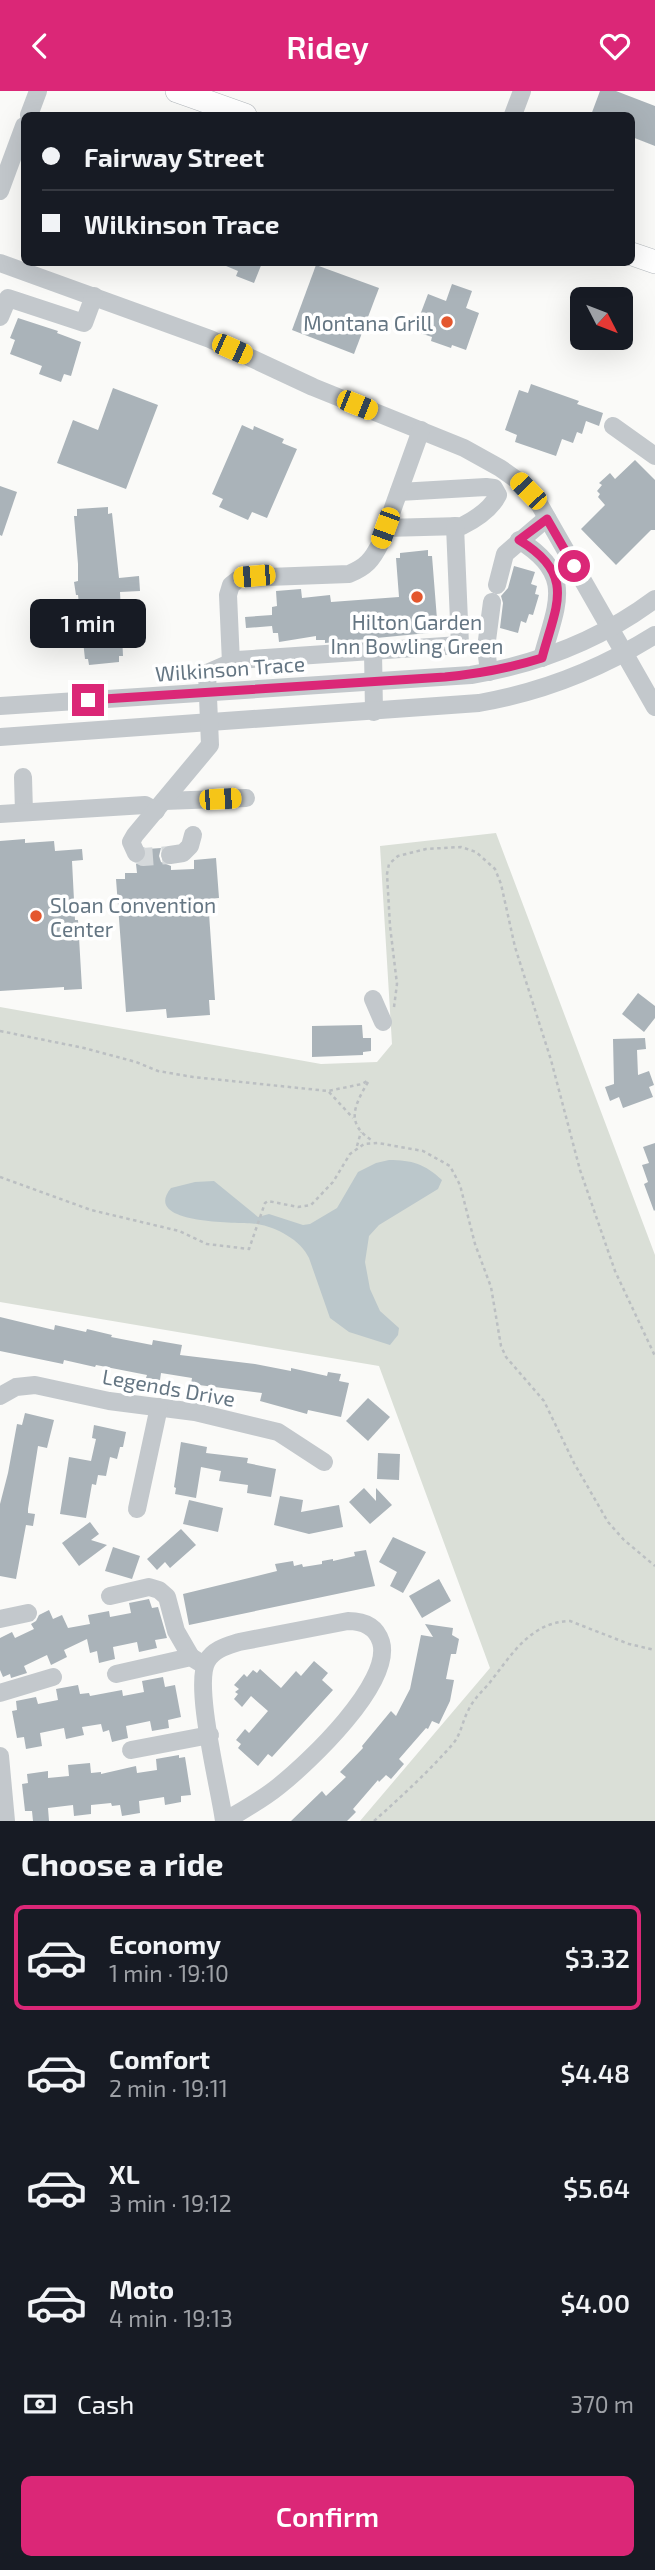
<!DOCTYPE html>
<html lang="en">
<head>
<meta charset="utf-8">
<style>
  :root { --surface:#171b24; --page:#242831; --text:#f1f3f6; --muted:#9ea1a6; --line:#363941; --accent:#db2777 }
  body { margin:0; font-family:"Exo 2",sans-serif; background:var(--page); color:var(--text); height:100vh; display:flex; flex-direction:column; font-size:26px; white-space:nowrap }
  * { box-sizing:border-box; margin:0 }
  p { font-size:23px; color:var(--muted) }
  .icon { flex:none; width:38px; height:38px; fill:none; stroke:currentColor; stroke-width:2; stroke-linecap:round; stroke-linejoin:round }
  .map { position:relative; height:1730px; overflow:hidden }
  .side { display:flex; flex-direction:column; background:var(--surface); flex:1 }
  .side>* { flex:none }
  .hud { position:absolute; left:21px; top:21px; width:614px; height:154px; border-radius:10px; box-shadow:0 7px 28px #0002; display:grid; align-content:center; height:154px; padding:0 21px; background:var(--surface) }
  .needle { width:46px; rotate:132deg }
  .buttons { position:absolute; left:570px; top:196px; display:grid; gap:14px }
  .buttons a { display:grid; place-items:center; width:63px; height:63px; border-radius:10px; background:var(--surface); box-shadow:0 7px 28px #0002; font-size:35px }
  .end { position:absolute; width:32px; height:32px; margin:-16px; border:9px solid #db2777; background:#fff; box-shadow:0 0 0 4px #fff }
  .from { border-radius:50% }
  .bubble { position:absolute; height:49px; border-radius:10px; background:var(--surface); box-shadow:0 7px 28px #0002; font-size:23px; font-weight:600; line-height:49px; text-align:center }
  .car { position:absolute; width:21px; height:42px; margin:-21px -10px; border-radius:9px; box-shadow:0 0 5px 2px #0007; background:linear-gradient(#f5c518 24%,#345 0 40%,#f5c518 0 76%,#345 0 86%,#f5c518 0) }
  .hud b { display:flex; align-items:center; gap:24px; height:66px; font-size:26px }
  .hud b+b { border-top:2px solid var(--line) }
  .hud i { width:18px; height:18px; background:var(--text) }
  ul { padding:0; list-style:none }
  li { display:flex; align-items:center; gap:21px; height:105px; margin:0 14px 10px; padding:0 7px; border:4px solid transparent; border-radius:10px }
  li div { flex:1 }
  li b { display:block; font-size:26px }
  li em { font-style:normal; font-weight:600 }
  li.active { border-color:var(--accent) }
  li>.icon { width:63px; height:63px; stroke-width:1.5 }
  h2 { padding:0 21px; font-size:32px; line-height:84px }
  .pay { display:flex; align-items:center; gap:18px; height:77px; padding:0 21px; font-size:26px }
  .pay p { margin-inline-start:auto }
  .cta { display:flex; gap:14px; margin-top:auto; padding:14px 21px }
  .cta a { flex:1; height:80px; border-radius:10px; background:var(--accent); color:#fff; font-size:28px; font-weight:600; line-height:80px; text-align:center }
  header { display:flex; justify-content:space-between; align-items:center; height:91px; padding:0 21px; background:var(--accent); color:#fff; font-size:32px; font-weight:600 }
  .map>svg:first-child { display:block }
  .green { fill:#dadfd7 }
  .water { fill:#bbc7cb }
  .building { fill:#aab3b9 }
  .lines { fill:none; stroke-linecap:round; stroke-linejoin:round }
  .minor-tunnel { stroke:#d5d9db; stroke-width:18; stroke-dasharray:18 9; stroke-linecap:butt }
  .major-casing { stroke:#b5babe; stroke-width:24 }
  .path { stroke:#bbbfc2; stroke-width:2.5; stroke-dasharray:3.5 3.5; stroke-linecap:butt }
  .minor { stroke:#c3c8cc; stroke-width:18 }
  .major { stroke:#fff; stroke-width:23 }
  .route { stroke:#db2777; stroke-width:9 }
  .poi-dot { fill:#e4572e; stroke:#fff; stroke-width:2.5 }
  .labels { text-anchor:middle; dominant-baseline:central; stroke-width:7; stroke-linejoin:round; paint-order:stroke }
  .poi-label { font-size:21px; fill:#657683; stroke:#fff; text-anchor:end }
  .street-label { font-size:21px; fill:#657683; stroke:#fff }
</style>
</head>
<body>
<header><svg class="icon" aria-label="back" viewBox="0 0 24 24"><path d="M15 5l-7 7 7 7"/></svg>Ridey<svg class="icon" aria-label="heart" viewBox="0 0 24 24"><path d="M12 20l-8-8c-3-5 5-10 8-4 3-6 11-1 8 4z"/></svg></header>
<div class="map">
<svg width="655" height="1730" viewBox="0 0 655 1730">
  <rect width="100%" height="100%" fill="#fafaf8"/>
  <path class="green" d="M496,742L655,1164V1730H360L490,1577L379,1275L0,1211V916L321,973L377,971L392,953L380,755Z"/>
  <path class="water" d="M389,1069C412,1069 425,1073 442,1089L438,1098L379,1134L369,1145L365,1171L370,1198L380,1220L399,1237L398,1244L390,1254L349,1241L330,1227L309,1167C301,1149 276,1136 257,1133C242,1131 140,1135 171,1097L195,1091L214,1090L258,1126L269,1123L303,1134L310,1133L337,1117L358,1081L376,1072Z"/>
  <g class="building">
    <path d="M600,0H616L655,15V55L632,46V24H591Z"/>
    <path d="M219,172H262L254,192L236,185L238,180Z"/>
    <path d="M316,174L379,197L354,263L292,239Z"/>
    <path d="M452,193L472,200L466,217L479,222L466,259L452,254L451,257L431,250L432,246L414,240L428,203L446,210Z"/>
    <path d="M18,227L58,240L57,242L81,251L71,285L64,283L61,291L39,283L42,275L10,263L15,249L10,247Z"/>
    <path d="M531,293L579,310L577,313L603,322L599,335L586,330L582,343L577,341L573,352L562,348L556,365L515,351L517,344L505,339L519,299L528,302Z"/>
    <path d="M113,297L158,314L126,398L57,372L73,329L98,339Z"/>
    <path d="M242,334L253,339L254,335L284,348L282,352L297,358L267,427L252,421L248,429L219,416L223,408L212,403Z"/>
    <path d="M635,369L655,389V439H651L616,474L581,438L605,414L598,406L600,403L597,400L602,394L599,392L610,382L615,388Z"/>
    <path d="M0,395L17,401L2,445L0,444Z"/>
    <path d="M108,416V423L112,422L119,487L139,485L140,500L120,501L123,565H119V571L89,574L88,568H85L78,504H76L74,491L78,490V473L74,425H77V418Z"/>
    <path d="M428,459V465H432L438,541L325,552V549H316V545L279,551L278,542H273L272,535L246,537L245,526L272,524V516L277,515L276,500L301,498L302,507L330,504L331,511L399,506L396,467H400V462Z"/>
    <path d="M514,475L535,481L531,493L537,495L535,503L539,504L533,524L529,523L526,532L521,530L518,542L500,537L503,512L501,505L508,497Z"/>
    <path d="M25,748V752L54,750L55,760L82,758L83,769L72,770L75,829H78L82,898L64,899V896L0,900V750Z"/>
    <path d="M161,757L159,765L161,771L171,775V779L194,778V769L216,767L219,807L208,808L215,909H209L210,924L167,927L166,918L126,921L116,788H125V782H137L136,773L146,768L147,758Z"/>
    <path d="M638,902L655,915V927L644,941L622,923Z"/>
    <path d="M362,934L363,947H371V960L363,961V964L312,966V935Z"/>
    <path d="M645,947L646,958L637,959L638,984L649,980L654,994L649,996L653,1006L623,1017L619,1006L610,1010L605,996L614,993L613,948Z"/>
    <path d="M655,1052V1119L654,1120L644,1093L648,1091L642,1074L649,1072L643,1056Z"/>
    <path d="M0,1226L54,1239L55,1234L86,1241L87,1238L112,1244L111,1246L152,1254L153,1249L182,1254L180,1264L255,1273L291,1280V1277L327,1285L328,1281L341,1283L339,1290L349,1292L341,1326L308,1319L307,1323L260,1310L262,1302L191,1293L192,1287L161,1282L160,1289L146,1287L147,1284L96,1274L95,1276L64,1269L63,1273L0,1260Z"/>
    <path d="M368,1307L390,1326L368,1350L346,1330Z"/>
    <path d="M25,1322L54,1329L47,1357L38,1355L28,1418V1422L35,1423L33,1435L26,1434L16,1488L0,1485V1413L8,1382L17,1333L22,1334Z"/>
    <path d="M94,1334L126,1341L123,1356H120L117,1368L110,1366L106,1385L98,1384L96,1394L92,1393L86,1427L60,1423L69,1366L91,1370L96,1348L92,1347Z"/>
    <path d="M181,1351L207,1356L206,1362L248,1367L247,1372L276,1378L271,1406L247,1402L248,1394L219,1390L221,1380L201,1376L196,1407L175,1403L176,1397L174,1396Z"/>
    <path d="M378,1362L400,1363L399,1389L377,1388Z"/>
    <path d="M364,1397L376,1410V1397L392,1414L370,1433L349,1411Z"/>
    <path d="M280,1405L303,1409L301,1421L339,1414L343,1436L309,1443L274,1434Z"/>
    <path d="M189,1409L223,1417L218,1441L183,1433Z"/>
    <path d="M90,1431L99,1443L91,1449L107,1454L79,1475L62,1452Z"/>
    <path d="M181,1438L196,1454L170,1477L165,1471L157,1479L147,1468Z"/>
    <path d="M393,1446L426,1461L403,1502L390,1495L397,1481L379,1471Z"/>
    <path d="M113,1456L140,1465L132,1488L105,1480Z"/>
    <path d="M366,1459L375,1495L189,1534L183,1503L277,1480L275,1473L293,1470L294,1475L302,1473L303,1476L322,1473V1470L333,1468V1470L355,1465L354,1461Z"/>
    <path d="M439,1488L451,1510L422,1527L409,1505Z"/>
    <path d="M149,1508L152,1517L158,1516L167,1547L155,1549L157,1557L139,1561L137,1551L113,1556L115,1568L99,1572L97,1560L90,1562L87,1548L64,1559L67,1566L51,1574L47,1564L24,1575L27,1582L11,1587L10,1583L3,1586L0,1579V1547L12,1541L15,1547L34,1538L31,1533L36,1530L39,1524L49,1519L53,1528L62,1524L68,1537L90,1533L88,1524L109,1520L110,1526L131,1522L129,1512Z"/>
    <path d="M425,1533L453,1537L452,1544L459,1548L456,1563H451L446,1588L454,1589L450,1610L439,1633L432,1630L428,1638L426,1637L399,1668L404,1673L391,1688L386,1684L379,1691L378,1689L353,1718L356,1721L347,1730H291L322,1700L326,1705L346,1686L340,1681L363,1657L362,1655L391,1620L396,1625L410,1598L421,1544L433,1546Z"/>
    <path d="M314,1570L328,1582L322,1589L333,1599L272,1666L268,1663L258,1675L238,1657L241,1653L236,1649L245,1638L249,1642L268,1620L251,1605L242,1616L234,1608L238,1603L235,1601L239,1598L234,1594L244,1583L247,1586L253,1579L257,1582L260,1578L281,1597L296,1580L301,1585Z"/>
    <path d="M163,1586L165,1596L175,1594L181,1626L168,1629L169,1637L152,1640L150,1630L126,1635L128,1647L112,1651L109,1639L103,1641L101,1633L82,1636L84,1644L66,1648L64,1637L40,1642L42,1655L26,1658L24,1646L17,1647L12,1620L17,1619L16,1610L36,1606L38,1613L58,1609L56,1598L78,1594L80,1603L89,1602L90,1605L122,1599L123,1605L144,1601L142,1590Z"/>
    <path d="M179,1664V1667L185,1666L191,1704L181,1705V1711L165,1714L164,1706L139,1710L140,1722L122,1725L120,1714L112,1715L111,1712L91,1714V1723L74,1725L73,1714L48,1717L49,1730H33L32,1720H25L22,1693L28,1692L27,1683L48,1680V1687L69,1685L68,1674L90,1672L91,1682L101,1681V1683L136,1675L137,1682L157,1679L156,1668Z"/>
  </g>
  <g class="lines">
    <path class="minor-tunnel" d="M136,762L143,766L170,764"/>
    <g class="major-casing">
      <g id="major">
        <path d="M177,0L245,24"/>
        <path d="M632,163L655,171"/>
      </g>
    </g>
    <g class="path">
      <path d="M161,809H164"/>
      <path d="M394,916L397,893L390,835L387,783L389,773L398,765L426,758L461,756L476,761L495,778L501,793L515,856L551,969L580,1079L615,1180L655,1265"/>
      <path d="M0,940L84,957L136,971L158,980L193,986L328,1000L362,993L369,989"/>
      <path d="M368,991C354,1015 345,1033 373,1050"/>
      <path d="M329,1001L353,1027"/>
      <path d="M357,1055L361,1041"/>
      <path d="M0,1086L91,1119L179,1140L207,1153L249,1158L265,1112L268,1110L298,1116L311,1114L333,1091L350,1063L364,1053L378,1052L423,1060L450,1075L460,1094L475,1153L491,1196L501,1255L506,1266L544,1310L574,1372L608,1431L624,1449L655,1475"/>
      <path d="M374,1730C401,1706 428,1681 452,1654C461,1644 462,1631 468,1620C473,1608 483,1600 491,1590C512,1563 531,1531 570,1530L629,1553L655,1559"/>
    </g>
    <g class="minor">
      <path d="M29,24L38,0"/>
      <path d="M513,24L522,0"/>
      <path d="M0,100L24,35"/>
      <path d="M0,172L210,248L313,296L464,357L500,377L517,389L538,411L655,616"/>
      <path d="M0,226L8,207L84,232L94,205"/>
      <path d="M613,335L655,365"/>
      <path d="M385,437L462,435C476,428 491,418 498,404L494,397L486,396L399,401"/>
      <path d="M519,449C576,484 556,514 542,567"/>
      <path d="M497,494L505,463L547,427"/>
      <path d="M373,560L374,621"/>
      <path d="M231,572L228,504L231,494L240,487L349,483C366,476 372,469 380,453L421,339"/>
      <path d="M489,581L486,557L492,511"/>
      <path d="M0,615L471,584C538,573 600,549 655,508"/>
      <path d="M0,646L479,612C543,601 599,579 655,544"/>
      <path d="M23,686L24,721"/>
      <path d="M164,710L246,707"/>
      <path d="M0,723L145,714L156,720"/>
      <path d="M136,762L131,751L135,744L210,654L207,582L237,569L460,554L455,435"/>
      <path d="M170,764L183,762L190,755L193,744"/>
      <path d="M373,908L383,931"/>
      <path d="M0,1305L16,1296L35,1294L109,1310L195,1321L278,1341L324,1371"/>
      <path d="M137,1418L159,1316"/>
      <path d="M110,1505L149,1496L159,1499L167,1506L176,1540L191,1566"/>
      <path d="M0,1528L28,1522"/>
      <path d="M116,1583L191,1566L199,1571"/>
      <path d="M0,1602L53,1586"/>
      <path d="M131,1659L210,1644"/>
      <path d="M0,1665L6,1730"/>
      <path d="M224,1730C220,1698 193,1594 207,1570C214,1558 227,1555 239,1551L348,1530C363,1530 376,1535 381,1551C393,1592 308,1672 279,1695C262,1709 243,1719 225,1730"/>
    </g>
    <use href="#major" class="major"/>
  </g>
  <g class="lines">
    <path class="route" d="M88,609L445,586C478,583 510,577 542,567C556,514 577,484 519,449L547,428L574,475"/>
  </g>
  <g class="poi-dot">
    <circle cx="447" cy="231" r="7"/>
    <circle cx="417" cy="506" r="7"/>
    <circle cx="36" cy="825" r="7"/>
  </g>
  <g class="labels">
    <g class="poi-label">
      <text x="433" y="231">Montana Grill</text>
      <text x="417" y="530" text-anchor="middle">Hilton Garden<tspan x="417" dy="24">Inn Bowling Green</tspan></text>
      <text x="50" y="813" text-anchor="start">Sloan Convention<tspan x="50" dy="24">Center</tspan></text>
    </g>
    <g class="street-label">
      <text transform="translate(230 577) rotate(-4)">Wilkinson Trace</text>
      <text transform="translate(169 1296) rotate(10)">Legends Drive</text>
    </g>
  </g>
</svg>
<div class="buttons">
<a><svg class="needle" viewBox="-14 -14 28 28"><path d="M0-13l5 13h-10z" fill="#e53935"/><path d="M0 13l5-13h-10z" fill="#9ea1a6"/></svg></a>
</div>
<i class="end from" style="left:574px;top:475px"></i>
<i class="end" style="left:88px;top:609px"></i>
<div class="bubble" style="left:30px;top:508px;width:116px">1 min</div>
<i class="car" style="left:232px;top:258px;rotate:114deg"></i>
<i class="car" style="left:357px;top:314px;rotate:112deg"></i>
<i class="car" style="left:528px;top:400px;rotate:316deg"></i>
<i class="car" style="left:385px;top:437px;rotate:200deg"></i>
<i class="car" style="left:254px;top:485px;rotate:265deg"></i>
<i class="car" style="left:220px;top:708px;rotate:87deg"></i>
<div class="hud">
<b><i class="from"></i>Fairway Street</b>
<b><i></i>Wilkinson Trace</b>
</div>
</div>
<section class="side">
<h2>Choose a ride</h2>
<ul>
<li class="active"><svg class="icon" aria-label="car" viewBox="0 0 24 24"><path d="M5 17H2v-5l4-1 3-4h7l3 4 3 1v5h-3M9 17h6M6 11h13"/><circle cx="7" cy="17" r="2"/><circle cx="17" cy="17" r="2"/></svg><div><b>Economy</b><p>1 min · 19:10</p></div><em>$3.32</em></li>
<li><svg class="icon" aria-label="car" viewBox="0 0 24 24"><path d="M5 17H2v-5l4-1 3-4h7l3 4 3 1v5h-3M9 17h6M6 11h13"/><circle cx="7" cy="17" r="2"/><circle cx="17" cy="17" r="2"/></svg><div><b>Comfort</b><p>2 min · 19:11</p></div><em>$4.48</em></li>
<li><svg class="icon" aria-label="car" viewBox="0 0 24 24"><path d="M5 17H2v-5l4-1 3-4h7l3 4 3 1v5h-3M9 17h6M6 11h13"/><circle cx="7" cy="17" r="2"/><circle cx="17" cy="17" r="2"/></svg><div><b>XL</b><p>3 min · 19:12</p></div><em>$5.64</em></li>
<li><svg class="icon" aria-label="car" viewBox="0 0 24 24"><path d="M5 17H2v-5l4-1 3-4h7l3 4 3 1v5h-3M9 17h6M6 11h13"/><circle cx="7" cy="17" r="2"/><circle cx="17" cy="17" r="2"/></svg><div><b>Moto</b><p>4 min · 19:13</p></div><em>$4.00</em></li>
</ul>
<div class="pay"><svg class="icon" aria-label="cash" viewBox="0 0 24 24"><path d="M3 7h18v10H3z"/><circle cx="12" cy="12" r="2"/></svg>Cash<p>370 m</p></div>
<div class="cta"><a>Confirm</a></div>
</section>
</body>
</html>
